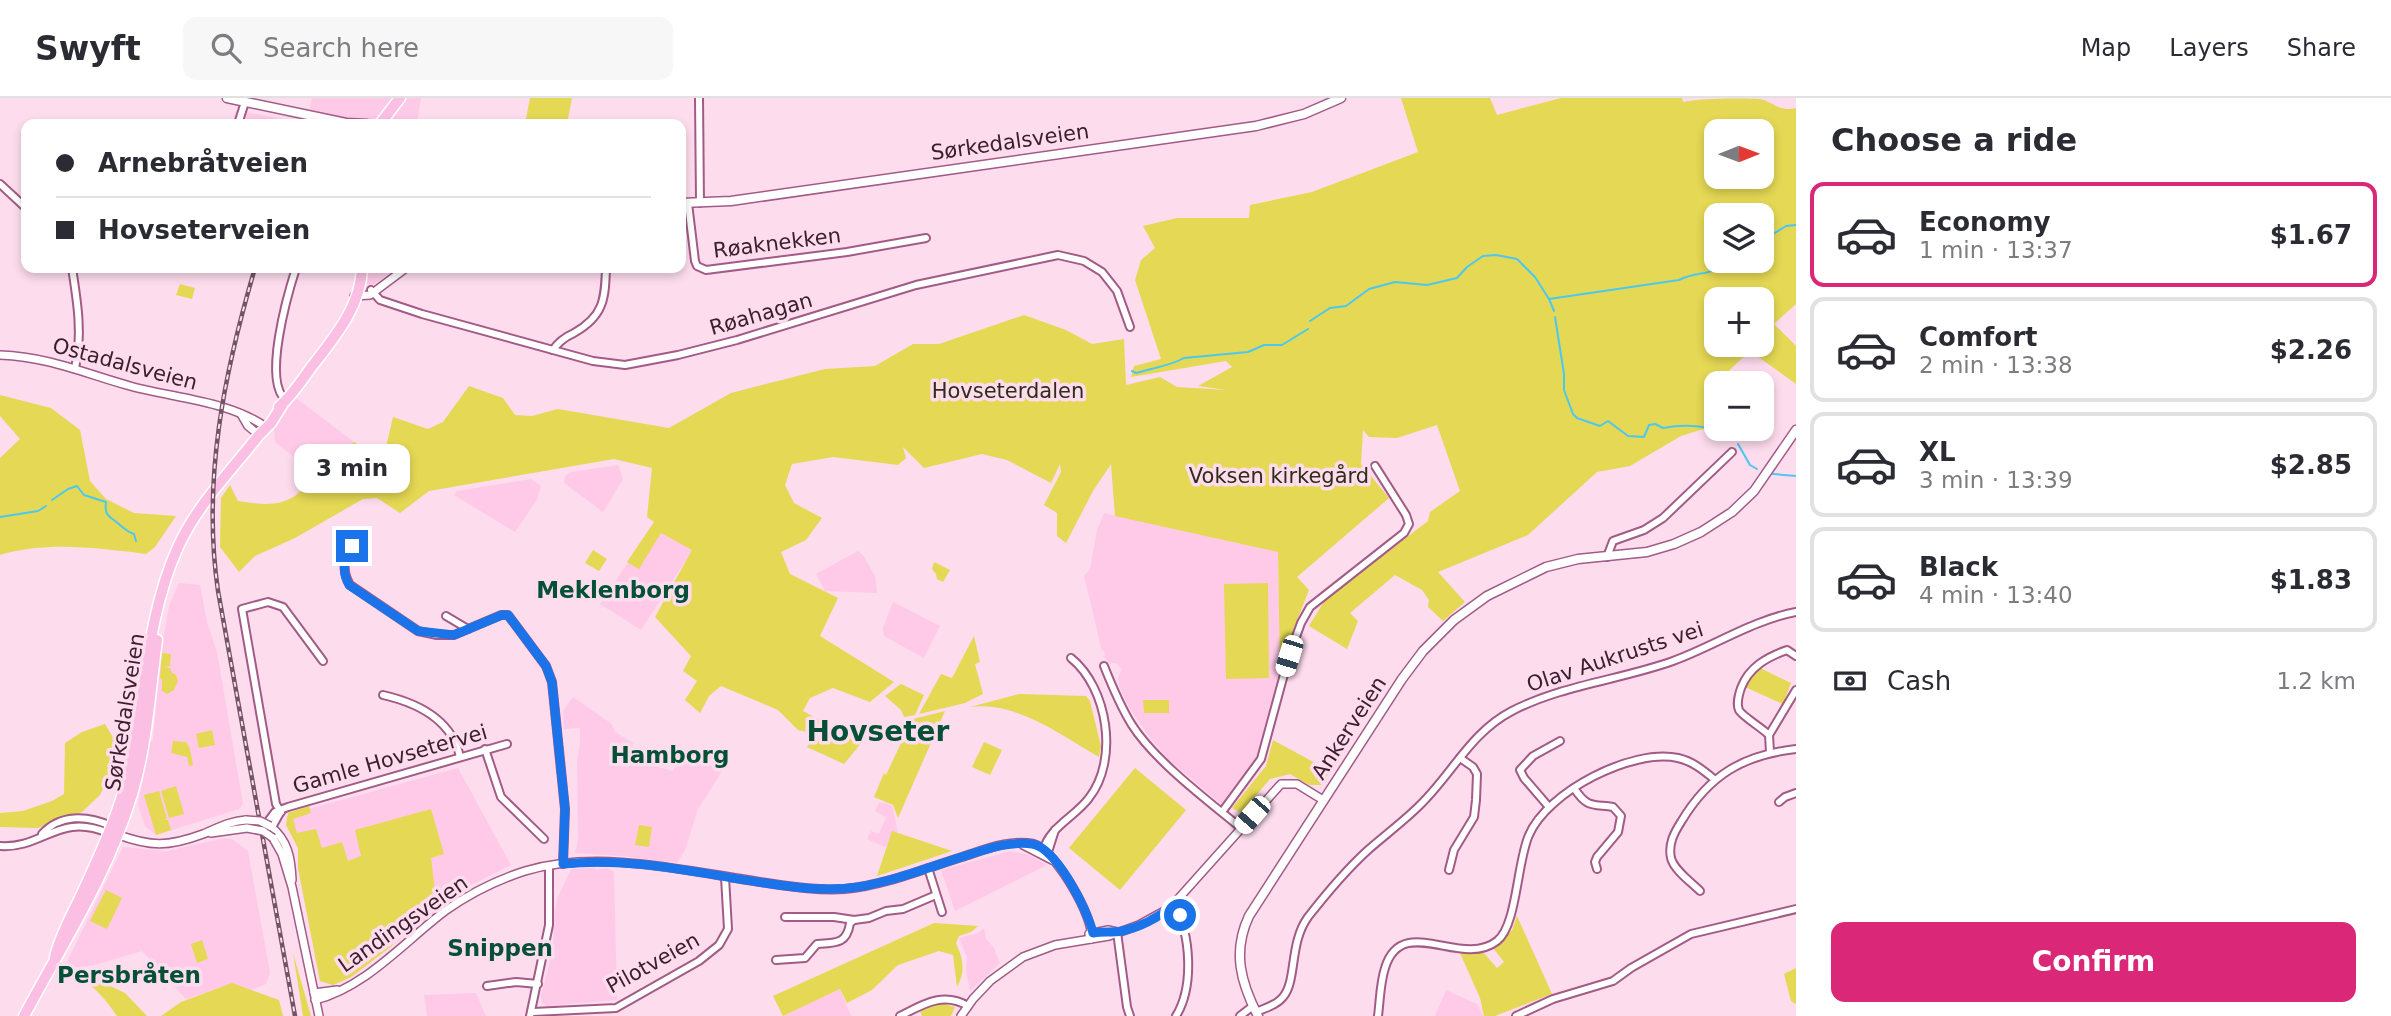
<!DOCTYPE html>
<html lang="en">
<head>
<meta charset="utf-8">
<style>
  :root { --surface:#fff; --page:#f7f7f7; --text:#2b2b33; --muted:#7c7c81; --line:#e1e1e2; --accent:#db2777 }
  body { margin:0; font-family:"DejaVu Sans",sans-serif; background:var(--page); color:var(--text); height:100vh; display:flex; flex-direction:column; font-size:26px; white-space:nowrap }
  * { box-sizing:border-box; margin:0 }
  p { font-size:23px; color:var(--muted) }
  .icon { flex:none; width:38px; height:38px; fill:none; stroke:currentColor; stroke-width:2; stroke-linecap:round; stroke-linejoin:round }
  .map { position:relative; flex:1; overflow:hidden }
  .panel { display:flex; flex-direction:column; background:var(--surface); width:595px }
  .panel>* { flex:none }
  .hud { position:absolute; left:21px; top:21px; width:665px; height:154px; border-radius:14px; box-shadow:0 4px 10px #0003; display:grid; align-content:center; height:154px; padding:0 35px; background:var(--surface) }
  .needle { width:46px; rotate:89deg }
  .fabs { position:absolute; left:1704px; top:21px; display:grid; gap:14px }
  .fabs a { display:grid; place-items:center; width:70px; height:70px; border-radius:14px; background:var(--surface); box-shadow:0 4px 10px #0003; font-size:35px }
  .end { position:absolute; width:32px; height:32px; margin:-16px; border:9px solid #1a73e8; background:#fff; box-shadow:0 0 0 4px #fff }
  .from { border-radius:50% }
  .bubble { position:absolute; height:49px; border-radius:14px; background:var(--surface); box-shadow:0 4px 10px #0003; font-size:23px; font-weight:700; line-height:49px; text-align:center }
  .car { position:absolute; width:21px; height:42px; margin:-21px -10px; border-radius:9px; box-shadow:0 0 5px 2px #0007; background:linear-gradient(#fff 24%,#345 0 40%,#fff 0 76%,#345 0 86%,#fff 0) }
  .hud b { display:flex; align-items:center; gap:24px; height:66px; font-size:26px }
  .hud b+b { border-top:2px solid var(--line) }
  .hud i { width:18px; height:18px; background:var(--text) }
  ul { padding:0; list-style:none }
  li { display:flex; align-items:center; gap:21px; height:105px; margin:0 14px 10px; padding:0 21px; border:4px solid var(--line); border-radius:14px }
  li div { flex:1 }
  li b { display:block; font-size:26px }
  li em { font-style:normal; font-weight:700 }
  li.current { border-color:var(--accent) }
  li>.icon { width:63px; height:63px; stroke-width:1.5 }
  h2 { padding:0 35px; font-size:32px; line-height:84px }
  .pay { display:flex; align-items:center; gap:18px; height:77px; padding:0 35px; font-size:26px }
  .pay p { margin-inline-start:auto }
  .button { display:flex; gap:14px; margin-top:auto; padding:14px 35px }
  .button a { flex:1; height:80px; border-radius:14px; background:var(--accent); color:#fff; font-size:28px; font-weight:700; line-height:80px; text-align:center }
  header { display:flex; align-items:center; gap:42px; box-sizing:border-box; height:98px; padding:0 35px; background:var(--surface); border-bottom:2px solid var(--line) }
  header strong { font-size:33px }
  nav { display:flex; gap:38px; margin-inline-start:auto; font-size:24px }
  .search { width:490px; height:63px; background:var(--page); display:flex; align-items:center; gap:18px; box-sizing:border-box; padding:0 24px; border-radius:14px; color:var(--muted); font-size:26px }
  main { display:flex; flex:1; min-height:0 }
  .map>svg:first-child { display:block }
  .built { fill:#fecae7 }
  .green { fill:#e5d854; fill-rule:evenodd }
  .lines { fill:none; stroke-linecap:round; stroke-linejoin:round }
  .stream { stroke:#4bc8f1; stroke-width:2 }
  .minor-casing { stroke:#a25b86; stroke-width:10 }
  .tertiary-casing { stroke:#a25b86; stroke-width:10 }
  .secondary-casing { stroke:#a25b86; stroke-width:11 }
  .primary-casing { stroke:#fff; stroke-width:13 }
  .minor { stroke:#fff; stroke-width:6 }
  .tertiary { stroke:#fff; stroke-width:7 }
  .secondary { stroke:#fff; stroke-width:8 }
  .primary { stroke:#fbbfe3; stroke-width:10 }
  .rail-casing { stroke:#725465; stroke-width:4.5 }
  .rail { stroke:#fddcee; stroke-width:2; stroke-dasharray:5; stroke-linecap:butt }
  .tertiary-bridge-casing { stroke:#a25b86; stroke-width:10; stroke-linecap:butt }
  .tertiary-bridge { stroke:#fff; stroke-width:7 }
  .route { stroke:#1a73e8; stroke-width:9 }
  .labels { text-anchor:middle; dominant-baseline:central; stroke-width:7; stroke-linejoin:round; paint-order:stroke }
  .street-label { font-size:21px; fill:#3a1d2e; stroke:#fddcee }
  .park-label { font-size:21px; fill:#2f2d17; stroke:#fddcee }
  .neighbourhood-label { font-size:23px; font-weight:bold; fill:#045037; stroke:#fddcee }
  .district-label { font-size:28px; font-weight:bold; fill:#045037; stroke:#fddcee }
</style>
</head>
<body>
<header>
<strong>Swyft</strong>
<div class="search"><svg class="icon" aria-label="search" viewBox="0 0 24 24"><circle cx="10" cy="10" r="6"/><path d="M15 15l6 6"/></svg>Search here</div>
<nav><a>Map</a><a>Layers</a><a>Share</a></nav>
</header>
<main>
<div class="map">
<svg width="1796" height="918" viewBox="0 0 1796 918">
  <rect width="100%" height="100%" fill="#fddcee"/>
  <g class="built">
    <path d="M312,0H421L417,26H232L236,12L307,26Z"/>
    <path d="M366,170H397L373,187L364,186Z"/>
    <path d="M296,300L354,344L334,357L315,376L275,344L274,330Z"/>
    <path d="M618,367L623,381L603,414L564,385L565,378L571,374Z"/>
    <path d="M531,381L541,388L537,402L515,434L454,397L457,393Z"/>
    <path d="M1104,415L1278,454L1280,578L1262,650L1252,667L1222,707L1169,662L1148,637L1128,608L1119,588L1118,579L1122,572L1116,565H1109L1103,558L1105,557L1104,553H1102L1084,478L1090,471L1097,432Z"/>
    <path d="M657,422L695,448L641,532L600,506Z"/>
    <path d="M858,453L863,457L875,478L877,495L825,493L816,476Z"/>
    <path d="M179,485L200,487L207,524L217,554L243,706L239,711L156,737L145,728L138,707L150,643L153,642L162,547L169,508Z"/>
    <path d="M893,504L940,528L924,560L884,538L883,530Z"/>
    <path d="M573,599L612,626L615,634L633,645L631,654L646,666L673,673L683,654L722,673L698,711L685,752L677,765L622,758L575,755L578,743L577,661L580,647V630L564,631L563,613Z"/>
    <path d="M458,670L511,767L471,787L351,879L333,887L320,883L298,770V750L286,727L287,717Z"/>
    <path d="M879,705H886L892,708L897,729L898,743L885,749L867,741L871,733L879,736L886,719L875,713Z"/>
    <path d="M225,740L232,741L248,753L270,875L266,886L251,892L231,886L186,901L142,853L95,867L72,870L65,868L123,749L167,753Z"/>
    <path d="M1011,753L1029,757L1047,767L955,813L941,772Z"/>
    <path d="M595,770L596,772L607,770L614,774L617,902L547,908L542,905L541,898L550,864L554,837L552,824L558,799L571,771Z"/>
    <path d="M984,830L986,841L994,850L1000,865L970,893L966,871L967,859L959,840L978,835Z"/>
    <path d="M840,891L851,918H783Z"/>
    <path d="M1446,892L1477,906L1483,918H1435Z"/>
    <path d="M476,895L486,918H427L424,897Z"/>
  </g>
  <g class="green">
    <path d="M530,0H572L567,26H525Z"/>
    <path d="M1401,0H1490L1497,17L1561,0H1682L1683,4C1701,0 1743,0 1760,1C1776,5 1778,14 1796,10V206L1774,226L1796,248V286L1750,253C1727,275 1705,289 1712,323L1707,330L1681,338L1630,368L1597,374L1528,437L1438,474L1465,504L1443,523L1428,509L1429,502L1422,492L1395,477L1350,515L1358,523L1347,551L1309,528L1325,502L1428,423L1430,414L1460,393L1437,327L1397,340L1369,339L1363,332L1361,366L1389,400L1297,479L1309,492L1294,530L1280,578L1278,454L1115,418L1111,366L1093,393L1066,445L1057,438V415L1044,407L1061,374L1060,366L1051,385L1007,362L982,356L924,370L903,349L906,360L898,367L833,359L792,366L785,387L794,405L822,420L806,442L781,454L790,476L838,500L820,538L894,584L870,604L833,590L810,600L803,613L836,631L817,636L798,632L778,612L721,588L709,598L700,615L685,602L697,583L683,573L691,558L655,519L692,452L661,435L639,471L627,464L654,424L647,419L652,370L614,361L429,393L400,415L377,400L363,401L295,440L255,458L239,474L220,449L221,400L230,387L238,403C252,405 268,408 282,404C300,398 304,389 316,376C327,363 340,354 354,344L365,351L386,349L393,319L428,331L443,324L469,288L503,300L515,317L532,318L558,311L669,330L731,295L825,271L875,268L913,246H939L1024,217L1066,232L1092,246L1124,241L1126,287L1160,279L1177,289L1226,292L1198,288L1232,269L1226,263L1131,279L1134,268L1161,261L1135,182L1141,162L1155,150L1143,128L1177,120H1249L1250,107L1312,94L1418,54ZM1717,33H1762V79H1717ZM1717,117H1762V163H1717ZM1717,201H1762V247H1717Z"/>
    <path d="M180,186L195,190L192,201L176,197Z"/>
    <path d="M0,297L51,310L80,332L90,383L106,401L134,415L176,418L155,449L146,456C96,450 48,443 0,457V360L20,341L0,318Z"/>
    <path d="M593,452L607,461L599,473L585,465Z"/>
    <path d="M934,464L950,472L943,484L937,481L936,476L932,471Z"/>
    <path d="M1268,485L1269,580L1226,581L1224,486Z"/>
    <path d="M974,538L980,564L975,566L983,596L965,605L919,616L941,576L952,580Z"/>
    <path d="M162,555L171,556L170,568L164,569L170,570L172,575L176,577L178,583L174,592L167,596L162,593V582L160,580Z"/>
    <path d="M1760,570L1791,585L1783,606L1745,589L1752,576Z"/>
    <path d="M901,586L924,597L915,617L904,619L901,612L885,598Z"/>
    <path d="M1019,596L1086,598L1090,603L1101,648L1099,659C1060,637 1017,603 970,609Z"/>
    <path d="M1143,602H1169V615H1144Z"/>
    <path d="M945,613L898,720L893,707L874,699L884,675L886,677L902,643L883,633L909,622Z"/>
    <path d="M105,626L115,643L109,679L100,697L82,714L38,730L0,729V715L23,713L52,703L64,696L65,645L82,634Z"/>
    <path d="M849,629L867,638L844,666L807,649L811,643L842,640Z"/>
    <path d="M212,632L215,647L199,650L196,636Z"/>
    <path d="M1273,642L1330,673L1321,687H1309L1290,676L1270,681L1241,715L1232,710L1266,668Z"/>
    <path d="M173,643L186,644L190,651L193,667L189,668L187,659L171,655Z"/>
    <path d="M984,644L1002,652L990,677L972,669Z"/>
    <path d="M1135,670L1186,712L1120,792L1069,750Z"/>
    <path d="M176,688L184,716L169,720L161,693Z"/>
    <path d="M159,693L167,721L164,722H168L171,732L156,737L144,697Z"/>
    <path d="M309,708L311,715L293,721L297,735L316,731L322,750L342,744L348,763L361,758L355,732L431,711L444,756L431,760L435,793L384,834L393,847L351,879L333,887L320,883L298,770V750L286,727L288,715Z"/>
    <path d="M639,727L652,729L649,749L635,747Z"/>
    <path d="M892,733L952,753L877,778Z"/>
    <path d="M106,792L122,800L107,831L90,823Z"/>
    <path d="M1517,818L1552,896L1495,918H1484L1480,900L1460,855L1483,854L1497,870L1504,864L1493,850L1512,832Z"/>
    <path d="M934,825L978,828L971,834L959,838L956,845C963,861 966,873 957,889L953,857L939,853L898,867L872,892L847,905L840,891L783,918L773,898Z"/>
    <path d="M202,842L208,861L197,865L191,846Z"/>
    <path d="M293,855L311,918H303Z"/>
    <path d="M100,870L104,885L125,895L147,918H117C104,899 88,879 65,876Z"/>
    <path d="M1796,870V906L1791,903L1784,876Z"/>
    <path d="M232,885L279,902L283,918H161L181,904Z"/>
    <path d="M944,906L955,909L951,918H922L920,913L935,907Z"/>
  </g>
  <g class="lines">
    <g class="stream">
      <path d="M1762,143L1786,128L1796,127"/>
      <path d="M1549,201L1554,213"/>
      <path d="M1555,219L1564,276V292L1573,316L1577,320L1600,328L1608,323L1628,338L1644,339L1649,327L1655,326L1663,330C1684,326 1706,327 1727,336"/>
      <path d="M1310,223L1330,210L1346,208L1369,191L1395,184L1427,187L1457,180L1467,169L1483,158L1496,157L1517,161L1535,179L1549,201L1679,182C1699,172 1709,180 1727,163"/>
      <path d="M1132,273L1136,275C1152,270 1170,268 1184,260L1248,254L1264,247H1282L1308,231"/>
      <path d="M1738,346L1750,367L1757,371"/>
      <path d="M1773,376L1796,378"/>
      <path d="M52,402L68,391L77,388L84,397L106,404C104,419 110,418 120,427C126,432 127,434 134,436L136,443"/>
      <path d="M0,419L38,413L46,408"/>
    </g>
    <g class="minor-casing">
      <g id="minor">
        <path d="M699,0L700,105"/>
        <path d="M238,26L245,4"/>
        <path d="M0,86L26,110"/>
        <path d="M688,105L695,163L697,168L706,172L847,154L926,140"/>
        <path d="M72,170C77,202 83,237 75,270"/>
        <path d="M371,192L380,202L422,216L593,263L625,267L678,257L737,242L916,187L1058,157L1084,163L1102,174L1117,193L1130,229"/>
        <path d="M553,252C559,243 565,239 574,235C604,218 605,201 606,170"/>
        <path d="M286,302C262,284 288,195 296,170"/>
        <path d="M359,444C343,453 341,472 350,487L418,533L437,537H454L501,517H508L546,568L552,584L565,711L563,766"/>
        <path d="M1607,459L1613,443L1644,432L1663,420L1732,354"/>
        <path d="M446,518L468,531"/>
        <path d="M1104,568C1112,588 1120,608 1132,627C1155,663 1207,702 1241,730"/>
        <path d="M383,597C418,605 452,622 460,659"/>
        <path d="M1769,637C1762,630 1742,618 1739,612C1736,605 1739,596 1741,590C1749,569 1767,559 1787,552L1796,558"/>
        <path d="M485,651L501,699L544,741"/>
        <path d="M1770,654L1769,637L1796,592"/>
        <path d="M1574,690C1587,710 1592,706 1613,709L1621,718L1618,734L1597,759L1595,764L1597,771"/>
        <path d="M1779,704L1785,699L1796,695"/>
        <path d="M1549,709L1524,680L1520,672L1533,658L1560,643"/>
        <path d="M281,714L276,706L242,511L268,504L283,509L323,563"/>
        <path d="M1222,714L1261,661L1289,558L1301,525L1310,509L1404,435L1409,426L1406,417L1375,368"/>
        <path d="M269,722L275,714L288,709L507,646"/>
        <path d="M271,731L281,713"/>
        <path d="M42,736C60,716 87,717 111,728"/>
        <path d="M0,748C43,751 59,714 108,735"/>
        <path d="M1043,753C1049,729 1075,719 1089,700C1119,662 1108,590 1071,560"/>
        <path d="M1043,757L1048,754L1055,732"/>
        <path d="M928,770L942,814"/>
        <path d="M1449,772L1454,752L1474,719L1476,702L1477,676L1473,669L1460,660"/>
        <path d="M1700,793C1691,784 1674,772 1671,760C1668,746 1674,735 1681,724C1709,677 1743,657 1796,651"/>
        <path d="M1174,807C1191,836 1194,889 1176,918"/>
        <path d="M785,819H834L854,822L869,820L886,813L903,811L936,797"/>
        <path d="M1117,834L1127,909L1130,918"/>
        <path d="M776,862L805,860L817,846C836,845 847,846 850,825L854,822"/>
        <path d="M487,888L516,884L538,886"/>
        <path d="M533,914L616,910L699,863L719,847L728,831L725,779"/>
        <path d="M1256,914C1265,910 1277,907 1283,899C1297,883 1289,845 1308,819C1326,796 1346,772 1368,752C1385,737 1404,723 1420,707C1452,676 1471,634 1512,613C1562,587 1620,582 1673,563C1714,548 1753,522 1796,514"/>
        <path d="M530,918L549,827V768"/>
        <path d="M900,918C922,907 943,893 968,908"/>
        <path d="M1240,918L1253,908"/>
        <path d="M1378,918C1380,903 1380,885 1385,870C1402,814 1461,871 1497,843C1517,828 1517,763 1529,737C1547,694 1632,650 1678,660C1692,663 1703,672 1714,681"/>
        <path d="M1516,918L1553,901L1613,883L1631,870L1691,836L1796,811"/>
      </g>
    </g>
    <g class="tertiary-casing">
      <g id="tertiary">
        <path d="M354,198L370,197L406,170"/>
        <path d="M0,257C50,259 83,275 130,288C173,300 231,303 267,330"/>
        <path d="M241,316L248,328L259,337"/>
        <path d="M270,728C288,742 291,760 292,782"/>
        <path d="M211,735L247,730"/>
        <path d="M116,736C151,749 168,749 203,736C218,730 230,723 246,722"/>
        <path d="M273,740L282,756L292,789L319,918"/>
        <path d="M1023,747L1052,762"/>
        <path d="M1089,836L1108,832L1117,834"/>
        <path d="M314,895L337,892"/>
        <path d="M315,902C366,889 404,844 445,813C469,796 497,782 525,773C599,751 686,773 760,784C788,788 816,793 845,791C885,787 923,771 962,759C984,752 1009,741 1034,746C1054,751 1096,821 1091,841"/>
        <path d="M961,918L973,901L990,883L1023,859L1055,847L1109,838L1139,827L1170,810L1281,686H1297L1323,702"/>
      </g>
    </g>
    <g class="secondary-casing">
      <g id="secondary">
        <path d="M227,0L346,25L367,26"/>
        <path d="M681,105L731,103L1256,28L1304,16L1341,0"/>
        <path d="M1258,918C1241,885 1232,854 1249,818L1402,581L1423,553L1454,522L1487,498L1546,469L1578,461L1647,454L1674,446L1701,434L1732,414L1754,393L1796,332"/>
      </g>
    </g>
    <g class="primary-casing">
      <g id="primary">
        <path d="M380,26L400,0"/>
        <path d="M279,309C291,298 301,284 310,271C333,241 361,209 362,170"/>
        <path d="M55,859C61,834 74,814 84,791C99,759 114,726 124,692C146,612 143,526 178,449C197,407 230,374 259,337L271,325L282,307"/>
        <path d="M24,918C63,845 108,776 132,696C147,647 150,593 157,542"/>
      </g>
    </g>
    <use href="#minor" class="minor"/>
    <use href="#tertiary" class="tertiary"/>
    <use href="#secondary" class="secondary"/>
    <use href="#primary" class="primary"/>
    <g class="rail-casing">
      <path id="rail" d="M255,170C224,275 202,383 218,493L295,918"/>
    </g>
    <use href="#rail" class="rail"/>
    <g class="tertiary-bridge-casing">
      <g id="tertiary-bridge">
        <path d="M246,722L260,723L270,728"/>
        <path d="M247,730L263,733L273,740"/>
      </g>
    </g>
    <use href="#tertiary-bridge" class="tertiary-bridge"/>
  </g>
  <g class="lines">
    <path class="route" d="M352,448C344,463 341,472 349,487L418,533L454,537L502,517H508L546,568L552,584L565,711L563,766C628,759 693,774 758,784C791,789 824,794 858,789C894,783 930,769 965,758C987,751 1009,743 1032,746C1056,749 1088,813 1093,835C1102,833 1112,835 1122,833C1141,829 1159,819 1174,807L1180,817"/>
  </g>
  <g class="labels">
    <g class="street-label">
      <text transform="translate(1010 44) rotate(-8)">Sørkedalsveien</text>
      <text transform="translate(777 145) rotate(-7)">Røaknekken</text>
      <text transform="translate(761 216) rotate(-16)">Røahagan</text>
      <text transform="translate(125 266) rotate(15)">Ostadalsveien</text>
      <text transform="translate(1615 559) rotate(-18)">Olav Aukrusts vei</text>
      <text transform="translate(125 614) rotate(-81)">Sørkedalsveien</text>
      <text transform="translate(1349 630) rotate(-57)">Ankerveien</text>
      <text transform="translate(390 661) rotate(-16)">Gamle Hovsetervei</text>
      <text transform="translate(403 826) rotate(-35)">Landingsveien</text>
      <text transform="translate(653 865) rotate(-29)">Pilotveien</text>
    </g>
    <g class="park-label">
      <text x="1008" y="293">Hovseterdalen</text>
      <text x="1279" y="378">Voksen kirkegård</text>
    </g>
    <g class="neighbourhood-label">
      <text x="613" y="492">Meklenborg</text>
      <text x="670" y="657">Hamborg</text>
      <text x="500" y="850">Snippen</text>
      <text x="129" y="877">Persbråten</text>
    </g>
    <g class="district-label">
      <text x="878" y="633">Hovseter</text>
    </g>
  </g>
</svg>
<div class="fabs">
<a><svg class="needle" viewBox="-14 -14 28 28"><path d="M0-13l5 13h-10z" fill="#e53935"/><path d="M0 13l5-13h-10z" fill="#7c7c81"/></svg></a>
<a><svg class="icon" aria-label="layers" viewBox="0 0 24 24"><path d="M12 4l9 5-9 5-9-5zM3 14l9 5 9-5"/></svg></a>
<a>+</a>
<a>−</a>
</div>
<i class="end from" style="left:1180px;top:817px"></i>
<i class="end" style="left:352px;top:448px"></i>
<div class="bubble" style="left:294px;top:346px;width:116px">3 min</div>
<i class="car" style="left:1289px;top:558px;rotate:197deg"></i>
<i class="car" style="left:1252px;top:717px;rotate:221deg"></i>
<div class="hud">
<b><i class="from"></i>Arnebråtveien</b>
<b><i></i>Hovseterveien</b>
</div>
</div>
<section class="panel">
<h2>Choose a ride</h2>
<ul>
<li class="current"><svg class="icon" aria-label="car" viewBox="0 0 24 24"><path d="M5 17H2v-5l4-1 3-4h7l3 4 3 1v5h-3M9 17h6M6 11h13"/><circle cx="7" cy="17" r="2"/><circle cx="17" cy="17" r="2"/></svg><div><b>Economy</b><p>1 min · 13:37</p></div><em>$1.67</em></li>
<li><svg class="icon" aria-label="car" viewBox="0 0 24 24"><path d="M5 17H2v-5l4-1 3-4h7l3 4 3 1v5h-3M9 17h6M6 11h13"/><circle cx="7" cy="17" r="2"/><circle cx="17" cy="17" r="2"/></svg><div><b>Comfort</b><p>2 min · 13:38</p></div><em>$2.26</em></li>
<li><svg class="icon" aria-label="car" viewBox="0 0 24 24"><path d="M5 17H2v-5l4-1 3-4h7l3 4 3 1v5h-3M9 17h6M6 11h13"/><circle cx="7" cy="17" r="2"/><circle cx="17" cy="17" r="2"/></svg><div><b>XL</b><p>3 min · 13:39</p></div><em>$2.85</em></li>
<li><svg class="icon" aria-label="car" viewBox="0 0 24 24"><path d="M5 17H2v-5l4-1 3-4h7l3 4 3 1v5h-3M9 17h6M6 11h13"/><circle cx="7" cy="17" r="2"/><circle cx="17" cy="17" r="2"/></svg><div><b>Black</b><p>4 min · 13:40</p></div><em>$1.83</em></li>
</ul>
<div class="pay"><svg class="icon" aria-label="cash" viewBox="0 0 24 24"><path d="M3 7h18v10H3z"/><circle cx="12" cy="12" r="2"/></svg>Cash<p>1.2 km</p></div>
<div class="button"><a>Confirm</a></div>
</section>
</main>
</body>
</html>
